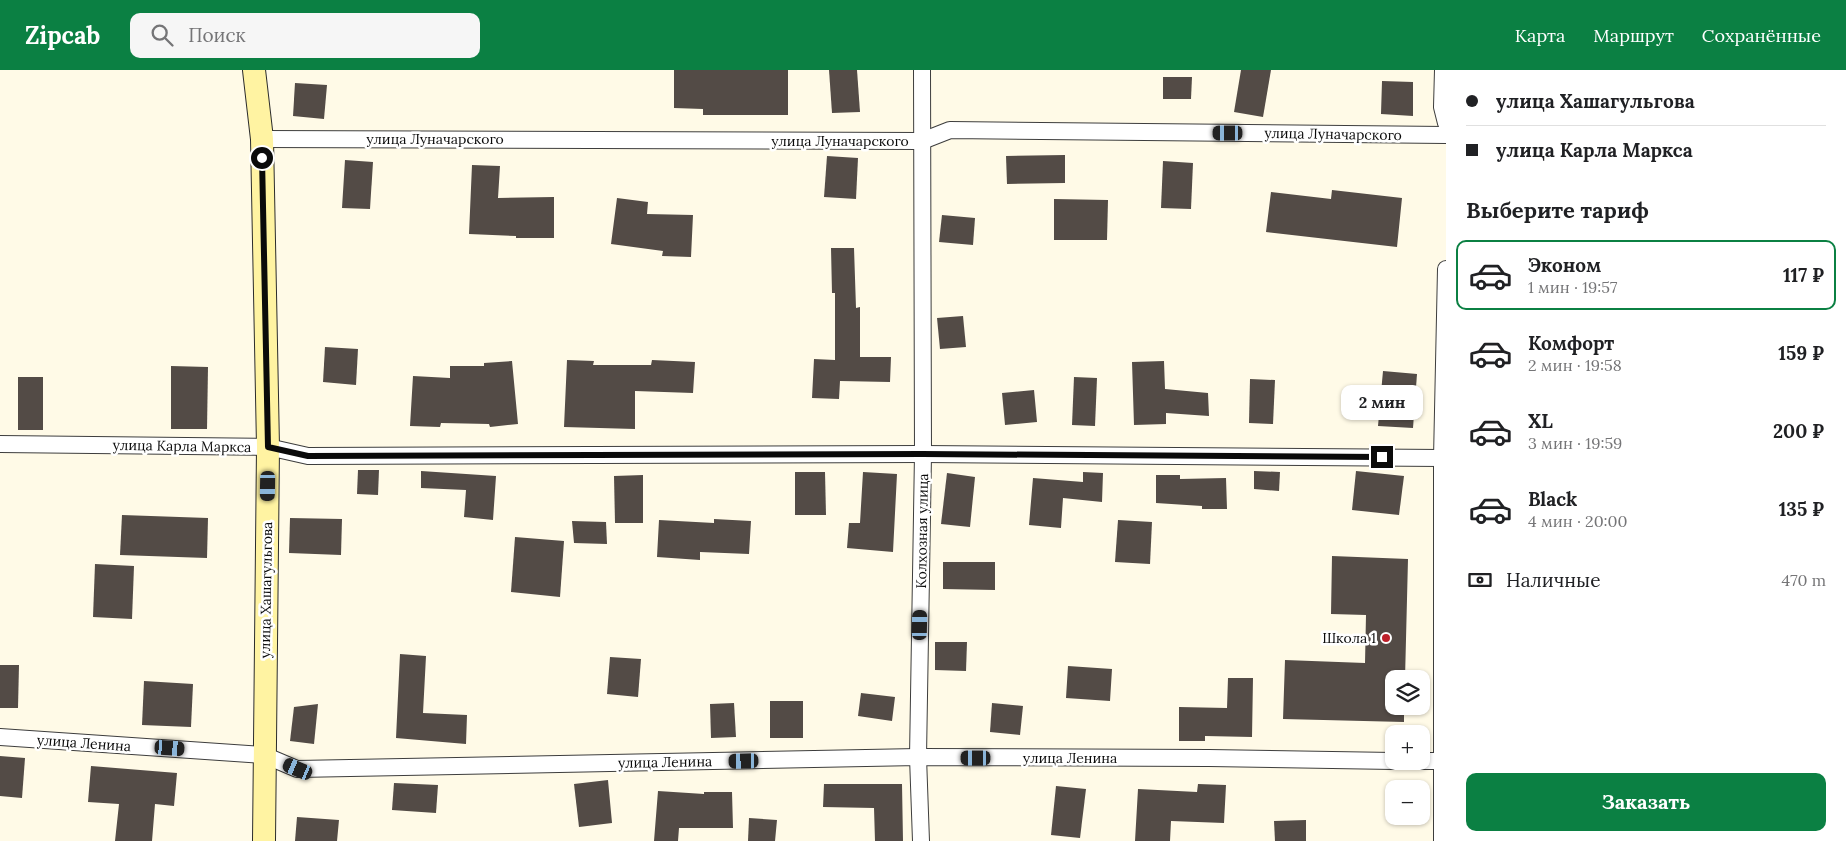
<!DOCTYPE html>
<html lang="ru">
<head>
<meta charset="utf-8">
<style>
  :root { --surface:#fff; --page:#f6f6f6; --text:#202124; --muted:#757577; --line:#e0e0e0; --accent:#0b8043 }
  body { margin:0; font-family:Lora,serif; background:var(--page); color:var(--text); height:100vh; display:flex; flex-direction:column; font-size:19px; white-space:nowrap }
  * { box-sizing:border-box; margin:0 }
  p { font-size:16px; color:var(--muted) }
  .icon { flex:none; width:28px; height:28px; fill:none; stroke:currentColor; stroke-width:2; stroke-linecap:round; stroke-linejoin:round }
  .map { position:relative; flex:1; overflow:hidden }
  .sheet { display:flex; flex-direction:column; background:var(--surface); width:400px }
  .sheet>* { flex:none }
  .top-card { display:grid; align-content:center; height:110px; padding:0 20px; background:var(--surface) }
  .controls { position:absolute; left:1385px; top:600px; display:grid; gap:10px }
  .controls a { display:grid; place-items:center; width:45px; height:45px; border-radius:10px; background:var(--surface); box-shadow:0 1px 4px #0004; font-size:25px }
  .end { position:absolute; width:22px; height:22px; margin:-11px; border:6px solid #0a0a0a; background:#fff; box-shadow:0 0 0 2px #fff }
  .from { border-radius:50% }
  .bubble { position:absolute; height:35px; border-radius:10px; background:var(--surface); box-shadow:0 1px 4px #0004; font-size:16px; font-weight:800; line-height:35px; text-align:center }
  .car { position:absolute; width:15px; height:30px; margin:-15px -8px; border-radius:6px; box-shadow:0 0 4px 1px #0007; background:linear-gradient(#222 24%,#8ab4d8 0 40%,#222 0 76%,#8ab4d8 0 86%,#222 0) }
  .top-card b { display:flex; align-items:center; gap:18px; height:48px; font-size:19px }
  .top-card b+b { border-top:1px solid var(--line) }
  .top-card i { width:12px; height:12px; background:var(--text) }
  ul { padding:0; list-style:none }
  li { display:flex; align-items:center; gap:15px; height:70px; margin:0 10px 8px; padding:0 10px; border:2px solid transparent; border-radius:10px }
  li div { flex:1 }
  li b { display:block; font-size:19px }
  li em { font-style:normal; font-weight:800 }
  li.on { border-color:var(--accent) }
  li>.icon { width:45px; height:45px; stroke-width:1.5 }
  h2 { padding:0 20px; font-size:22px; line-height:60px }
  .pay { display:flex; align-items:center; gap:12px; height:55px; padding:0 20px; font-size:19px }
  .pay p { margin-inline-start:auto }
  .primary-button { display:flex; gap:10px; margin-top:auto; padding:10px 20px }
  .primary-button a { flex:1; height:58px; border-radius:10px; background:var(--accent); color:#fff; font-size:20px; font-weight:800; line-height:58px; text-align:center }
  header { display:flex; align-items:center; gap:30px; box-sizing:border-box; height:70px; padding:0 25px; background:var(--accent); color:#fff }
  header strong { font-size:24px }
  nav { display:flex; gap:28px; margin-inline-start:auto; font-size:18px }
  .search { width:350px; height:45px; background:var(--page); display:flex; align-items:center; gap:12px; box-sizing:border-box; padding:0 18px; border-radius:10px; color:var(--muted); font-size:19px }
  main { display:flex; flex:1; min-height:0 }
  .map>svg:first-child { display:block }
  .building { fill:#534b46 }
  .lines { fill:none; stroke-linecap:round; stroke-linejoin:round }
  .minor-casing { stroke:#3d3d3d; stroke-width:18 }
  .secondary-casing { stroke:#2c2c2c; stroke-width:24 }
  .minor { stroke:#fff; stroke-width:16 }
  .secondary { stroke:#fff3a2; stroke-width:22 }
  .route { stroke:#0a0a0a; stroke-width:6 }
  .poi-dot { fill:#bd1f29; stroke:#fff; stroke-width:2 }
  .labels { text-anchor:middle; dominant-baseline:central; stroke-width:5; stroke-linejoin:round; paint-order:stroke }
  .street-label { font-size:14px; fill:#0a0a0a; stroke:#fff }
  .poi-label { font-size:14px; fill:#0a0a0a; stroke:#fff; text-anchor:end }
</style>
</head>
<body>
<header>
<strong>Zipcab</strong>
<div class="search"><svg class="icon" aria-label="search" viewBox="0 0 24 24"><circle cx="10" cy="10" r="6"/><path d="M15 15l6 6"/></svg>Поиск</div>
<nav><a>Карта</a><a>Маршрут</a><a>Сохранённые</a></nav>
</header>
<main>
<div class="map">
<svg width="1446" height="771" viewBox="0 0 1446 771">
  <rect width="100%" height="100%" fill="#fffae7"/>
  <g class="building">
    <path d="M674,0H788V45H703V39L674,38Z"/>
    <path d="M829,0H857L860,42L832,43Z"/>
    <path d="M1241,0H1271L1263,47L1234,42Z"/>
    <path d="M1163,7H1192L1191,29H1163Z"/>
    <path d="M1382,11L1413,12V46L1381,44Z"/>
    <path d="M295,13L327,15L324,49L293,46Z"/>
    <path d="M1065,85V113L1007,114L1006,86Z"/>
    <path d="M827,86L858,88L856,129L824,127Z"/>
    <path d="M345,90L373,92L370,139L342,138Z"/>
    <path d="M1163,91L1193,93L1191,139L1161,138Z"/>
    <path d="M472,95L500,96L498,128L554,127V168H516V166L469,164Z"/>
    <path d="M1332,120L1402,128L1397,177L1266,162L1271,122L1331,129Z"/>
    <path d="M617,128L648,132L647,144L693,145L691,187L662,186L663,181L611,174Z"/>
    <path d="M1054,129L1108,130L1107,170H1054Z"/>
    <path d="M942,145L975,148L973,175L939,172Z"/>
    <path d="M831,178H854L856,238L860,237V287H891L890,312L840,311L839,329L812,328L814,289L835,290V223H832Z"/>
    <path d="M963,246L966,277L940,279L937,248Z"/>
    <path d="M325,277L358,279L356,315L323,312Z"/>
    <path d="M567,290L594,291L593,295H651L652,290L695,292L693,323L635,321V359L564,357Z"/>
    <path d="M512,291L518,354L490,357L489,354L441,353L440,357L410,356L413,306L450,308V296H484V293Z"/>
    <path d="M1164,291L1165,319L1208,323L1209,346L1166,343V354L1134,355L1132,292Z"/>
    <path d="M171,296L208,297L207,359H171Z"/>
    <path d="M1383,301L1417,304L1413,358L1378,356Z"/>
    <rect x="18" y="307" width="25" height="53"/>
    <path d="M1074,307L1097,308L1095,356L1072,355Z"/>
    <path d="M1250,309L1275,310L1273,354L1249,353Z"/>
    <path d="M1034,320L1037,352L1005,355L1002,323Z"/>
    <path d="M358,400H379L378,425L357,424Z"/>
    <path d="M421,401L496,406L493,450L464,447L466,420L421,418Z"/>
    <path d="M1254,401L1280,402L1279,421L1254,419Z"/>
    <path d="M1356,401L1404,406L1399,445L1352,440Z"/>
    <path d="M795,402H825L826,445H795Z"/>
    <path d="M863,402L897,404L893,482L847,478L849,453H860Z"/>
    <path d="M1083,402L1103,403L1102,432L1063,428L1061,458L1029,455L1033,408L1083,412Z"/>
    <path d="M947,403L975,407L970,457L941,454Z"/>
    <path d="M643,405V453H615L614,406Z"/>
    <path d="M1156,405H1180V409L1226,408L1227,439H1202V436L1156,433Z"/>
    <path d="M122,445L208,448L207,488L120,485Z"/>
    <path d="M290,448L342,449L341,485L289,483Z"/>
    <path d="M714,449L751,451L749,484L700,482V490L657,487L659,450L714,453Z"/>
    <path d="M1118,450L1152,452L1150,494L1115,492Z"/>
    <path d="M572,451L606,452L607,474L574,473Z"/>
    <path d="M515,467L564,471L560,527L511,522Z"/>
    <path d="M1332,486L1408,489L1405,609H1394V636H1404V652L1283,649L1285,590L1365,593L1366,545L1331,544Z"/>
    <path d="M943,492H995V520L943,519Z"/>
    <path d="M95,494L134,496L132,549L93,547Z"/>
    <path d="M935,572H967L966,601L935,600Z"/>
    <path d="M400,584L426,586L423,643L467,645L466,674L396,668Z"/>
    <path d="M610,587L641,589L638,627L607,624Z"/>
    <path d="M0,595H19L18,638H0Z"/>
    <path d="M1068,596L1112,599L1110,631L1066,628Z"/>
    <path d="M1228,608H1253L1252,667L1205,666V671H1179V637L1227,638Z"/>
    <path d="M144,611L193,614L191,657L142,655Z"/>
    <path d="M861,623L895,627L892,651L858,646Z"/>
    <rect x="770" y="631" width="33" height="37"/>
    <path d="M734,633L736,667L711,668L710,634Z"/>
    <path d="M992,633L1023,636L1020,665L990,662Z"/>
    <path d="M318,634L314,674L290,671L294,637Z"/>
    <path d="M0,686L25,688L22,728L0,726Z"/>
    <path d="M91,696L177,703L174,736L155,734L152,771H115L119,734L88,732Z"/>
    <path d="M608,710L612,753L579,757L574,714Z"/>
    <path d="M394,713L438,715L436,743L392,740Z"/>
    <path d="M824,714H902L903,771H875L874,738L823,737Z"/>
    <path d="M1198,714L1226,715L1224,753L1171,751L1170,771H1135L1138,719L1197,722Z"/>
    <path d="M1056,716L1086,719L1080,768L1051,765Z"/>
    <path d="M658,721L704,724V722H732L733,758H679L678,771H654Z"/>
    <path d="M297,747L339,750L337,771H295Z"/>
    <path d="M749,748L777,750L775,771H748Z"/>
    <path d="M1306,750V771H1275L1274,751Z"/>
  </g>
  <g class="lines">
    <g class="minor-casing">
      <g id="minor">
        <path d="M1443,0L1442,37L1446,53"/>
        <path d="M262,69L922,71L950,60L1446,65"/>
        <path d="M0,374L268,377L308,386L923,384L1442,388"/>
        <path d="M0,667L264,685L297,699L918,687L1209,688L1394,691"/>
        <path d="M1421,691H1446"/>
        <path d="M921,771L918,687L923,384L922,0"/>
        <path d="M1442,771V388L1446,199"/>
      </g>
    </g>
    <g class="secondary-casing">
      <path id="secondary" d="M254,0L262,69L268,377L264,771"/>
    </g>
    <use href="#minor" class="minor"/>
    <use href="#secondary" class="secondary"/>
  </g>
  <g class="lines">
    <path class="route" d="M262,88L268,377L308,386L922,384L1382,387"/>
  </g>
  <circle class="poi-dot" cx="1386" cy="568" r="5"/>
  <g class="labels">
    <g class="street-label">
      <text transform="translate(1333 64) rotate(1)">улица Луначарского</text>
      <text x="435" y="69">улица Луначарского</text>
      <text x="840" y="71">улица Луначарского</text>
      <text transform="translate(182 376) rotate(1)">улица Карла Маркса</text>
      <text transform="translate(922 461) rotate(-89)">Колхозная улица</text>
      <text transform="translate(266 520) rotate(-89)">улица Хашагульгова</text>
      <text transform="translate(84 673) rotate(4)">улица Ленина</text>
      <text x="1070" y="688">улица Ленина</text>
      <text transform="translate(665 692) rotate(-1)">улица Ленина</text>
    </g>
    <g class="poi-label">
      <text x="1376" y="568">Школа 1</text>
    </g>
  </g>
</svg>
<div class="controls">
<a><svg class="icon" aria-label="layers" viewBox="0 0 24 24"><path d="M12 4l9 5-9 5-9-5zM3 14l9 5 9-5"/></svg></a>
<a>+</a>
<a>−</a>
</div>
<i class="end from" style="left:262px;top:88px"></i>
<i class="end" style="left:1382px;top:387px"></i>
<div class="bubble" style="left:1341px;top:315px;width:82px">2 мин</div>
<i class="car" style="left:1228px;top:63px;rotate:270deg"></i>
<i class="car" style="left:268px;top:416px;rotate:181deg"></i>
<i class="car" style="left:920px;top:555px;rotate:1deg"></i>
<i class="car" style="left:170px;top:678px;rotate:94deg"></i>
<i class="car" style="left:976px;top:688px;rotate:270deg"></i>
<i class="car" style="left:744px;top:691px;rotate:269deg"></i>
<i class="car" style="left:298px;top:699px;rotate:293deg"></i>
</div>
<section class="sheet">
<div class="top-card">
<b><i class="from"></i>улица Хашагульгова</b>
<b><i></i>улица Карла Маркса</b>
</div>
<h2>Выберите тариф</h2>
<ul>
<li class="on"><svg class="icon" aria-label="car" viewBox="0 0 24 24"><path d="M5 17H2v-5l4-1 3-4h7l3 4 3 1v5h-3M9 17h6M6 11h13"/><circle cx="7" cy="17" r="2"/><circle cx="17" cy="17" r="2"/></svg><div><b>Эконом</b><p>1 мин · 19:57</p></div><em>117 ₽</em></li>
<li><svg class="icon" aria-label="car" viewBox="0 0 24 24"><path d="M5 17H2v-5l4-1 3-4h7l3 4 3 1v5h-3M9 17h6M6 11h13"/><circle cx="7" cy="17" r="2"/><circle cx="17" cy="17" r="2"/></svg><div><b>Комфорт</b><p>2 мин · 19:58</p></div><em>159 ₽</em></li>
<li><svg class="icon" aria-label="car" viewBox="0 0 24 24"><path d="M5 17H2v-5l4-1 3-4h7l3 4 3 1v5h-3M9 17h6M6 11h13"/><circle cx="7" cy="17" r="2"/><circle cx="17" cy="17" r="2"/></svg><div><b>XL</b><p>3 мин · 19:59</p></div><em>200 ₽</em></li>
<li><svg class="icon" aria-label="car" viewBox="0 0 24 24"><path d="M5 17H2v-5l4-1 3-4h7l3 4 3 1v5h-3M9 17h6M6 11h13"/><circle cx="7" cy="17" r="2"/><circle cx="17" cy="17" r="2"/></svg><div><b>Black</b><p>4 мин · 20:00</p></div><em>135 ₽</em></li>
</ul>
<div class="pay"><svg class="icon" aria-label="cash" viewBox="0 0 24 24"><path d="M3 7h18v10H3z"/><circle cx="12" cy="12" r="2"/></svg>Наличные<p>470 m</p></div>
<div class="primary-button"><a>Заказать</a></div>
</section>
</main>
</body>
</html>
